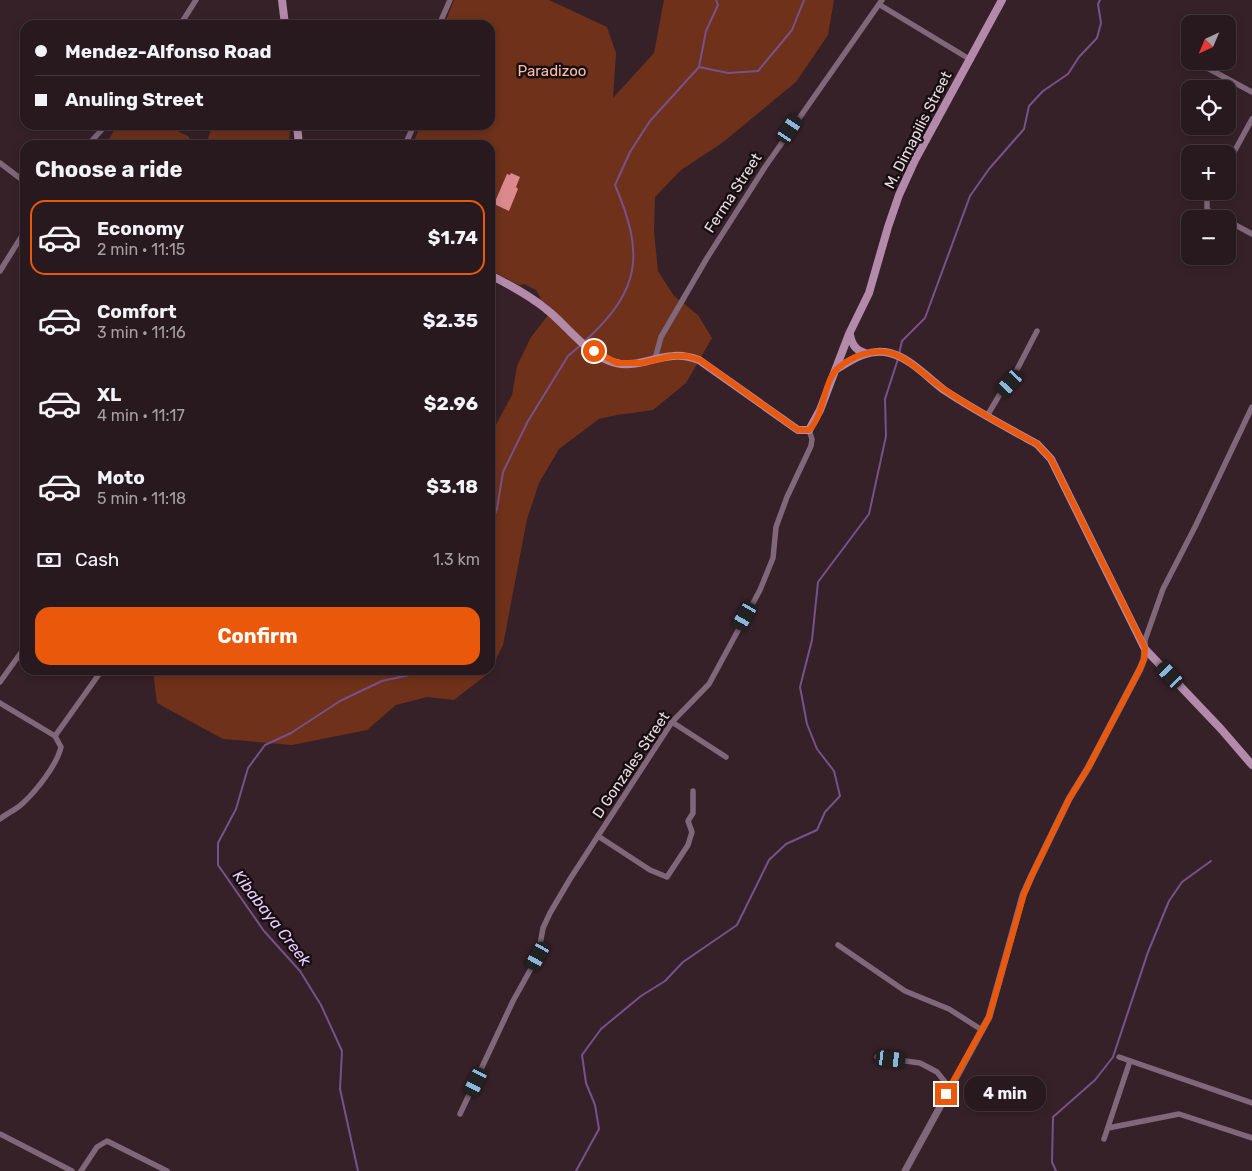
<!DOCTYPE html>
<html lang="en">
<head>
<meta charset="utf-8">
<style>
  :root { --surface:#28191e; --page:#34262b; --text:#f1f3f6; --muted:#a5a0a4; --line:#44383c; --accent:#ea580c }
  body { margin:0; font-family:Rubik,sans-serif; background:var(--page); color:var(--text); height:100vh; display:flex; flex-direction:column; font-size:19px; white-space:nowrap }
  * { box-sizing:border-box; margin:0 }
  p { font-size:16px; color:var(--muted) }
  .icon { flex:none; width:28px; height:28px; fill:none; stroke:currentColor; stroke-width:2; stroke-linecap:round; stroke-linejoin:round }
  .map { position:relative; flex:1; overflow:hidden }
  .drawer { position:absolute; left:20px; top:140px; width:475px; height:535px; display:flex; flex-direction:column; background:var(--surface); border-radius:15px; box-shadow:0 2px 8px #0003,0 0 0 1px var(--line) }
  .drawer>* { flex:none }
  .top-card { position:absolute; left:20px; top:20px; width:475px; height:110px; border-radius:15px; box-shadow:0 2px 8px #0003,0 0 0 1px var(--line); display:grid; align-content:center; height:110px; padding:0 15px; background:var(--surface) }
  .needle { width:32px; rotate:224deg }
  .buttons { position:absolute; left:1181px; top:15px; display:grid; gap:10px }
  .buttons a { display:grid; place-items:center; width:55px; height:55px; border-radius:10px; background:var(--surface); box-shadow:0 2px 8px #0003,0 0 0 1px var(--line); font-size:25px }
  .end { position:absolute; width:22px; height:22px; margin:-11px; border:6px solid #ea580c; background:#fff; box-shadow:0 0 0 2px #fff }
  .from { border-radius:50% }
  .bubble { position:absolute; height:35px; border-radius:15px; background:var(--surface); box-shadow:0 2px 8px #0003,0 0 0 1px var(--line); font-size:16px; font-weight:700; line-height:35px; text-align:center }
  .car { position:absolute; width:15px; height:30px; margin:-15px -8px; border-radius:6px; box-shadow:0 0 4px 1px #0007; background:linear-gradient(#222 24%,#8ab4d8 0 40%,#222 0 76%,#8ab4d8 0 86%,#222 0) }
  .top-card b { display:flex; align-items:center; gap:18px; height:48px; font-size:19px }
  .top-card b+b { border-top:1px solid var(--line) }
  .top-card i { width:12px; height:12px; background:var(--text) }
  ul { padding:0; list-style:none }
  li { display:flex; align-items:center; gap:15px; height:75px; margin:0 10px 8px; padding:0 5px; border:2px solid transparent; border-radius:15px }
  li div { flex:1 }
  li b { display:block; font-size:19px }
  li em { font-style:normal; font-weight:700 }
  li.active { border-color:var(--accent) }
  li>.icon { width:45px; height:45px; stroke-width:1.5 }
  h2 { padding:0 15px; font-size:22px; line-height:60px }
  .pay { display:flex; align-items:center; gap:12px; height:55px; padding:0 15px; font-size:19px }
  .pay p { margin-inline-start:auto }
  .primary-button { display:flex; gap:10px; margin-top:auto; padding:10px 15px }
  .primary-button a { flex:1; height:58px; border-radius:15px; background:var(--accent); color:#fff; font-size:20px; font-weight:700; line-height:58px; text-align:center }
  .map>svg:first-child { display:block }
  .green { fill:#6f311a }
  .lines { fill:none; stroke-linecap:round; stroke-linejoin:round }
  .stream { stroke:#77518b; stroke-width:2 }
  .building { fill:#da8a8c }
  .minor { stroke:#81677a; stroke-width:5.5 }
  .tertiary { stroke:#81677a; stroke-width:7 }
  .secondary { stroke:#b38aa9; stroke-width:8 }
  .route { stroke:#ea580c; stroke-width:6 }
  .labels { text-anchor:middle; dominant-baseline:central; stroke-width:5; stroke-linejoin:round; paint-order:stroke }
  .park-label { font-size:15px; fill:#fabda7; stroke:#170e11 }
  .street-label { font-size:15px; fill:#e9dbdf; stroke:#170e11 }
  .water-label { font-size:16px; font-style:italic; fill:#ecccff; stroke:#170e11 }
</style>
</head>
<body>
<div class="map">
<svg width="1252" height="1171" viewBox="0 0 1252 1171">
  <rect width="100%" height="100%" fill="#362128"/>
  <g class="green">
    <path d="M454,0H549L607,27L616,53L613,98L654,53L664,0H834L828,35L796,82L722,143L681,170L655,197L654,232L658,271L674,296L698,315L712,338L686,383L653,410L617,415L599,419L559,449L539,483L527,519L503,645L490,672L454,700L427,697L396,705L367,730L292,745L223,739L157,703L153,670H490V436L512,395L517,366L531,337L553,309L542,301L536,290L524,284L519,285L490,270V145H412L421,125H490V25H444Z"/>
    <path d="M121,125H177L179,132L188,136L194,145H106L116,127Z"/>
    <path d="M215,125H230L239,128L241,125H268L271,131L290,128L289,145H206L212,126Z"/>
  </g>
  <g class="lines">
    <g class="stream">
      <path d="M699,67L728,73L758,71L792,30L804,0"/>
      <path d="M585,341C642,289 644,253 615,185L630,152L650,121L699,67L706,31L718,5L716,0"/>
      <path d="M899,354L902,341L925,318L970,196L989,169L1024,129L1029,106L1043,91L1068,74L1079,57L1097,38L1101,23L1098,4L1100,0"/>
      <path d="M490,526L497,509L503,472L528,421L568,356L582,344"/>
      <path d="M490,542L493,549L490,557"/>
      <path d="M490,580L493,590L490,596"/>
      <path d="M358,1171L340,1089L342,1051L321,1005L300,971L264,931L218,865V843L236,809L248,768L265,745L291,733L340,701L382,681L432,670"/>
      <path d="M576,1171L599,1129L595,1105L586,1083L582,1055L601,1029L641,996L665,981L683,962L737,925L769,860L786,844L817,830L825,812L840,796L834,771L817,749L807,724L800,687L812,640L818,582L869,514L886,436L885,399L898,359"/>
      <path d="M1056,1171L1052,1162L1053,1117L1095,1080L1113,1057L1148,952L1169,901L1182,882L1211,861"/>
    </g>
  </g>
  <path class="building" d="M511,173L520,177L516,187L518,189L509,211L494,204L507,174L510,175Z"/>
  <g class="lines">
    <g class="minor">
      <path d="M880,5L971,60"/>
      <path d="M180,25L196,0"/>
      <path d="M439,25L450,0"/>
      <path d="M1200,64L1252,92"/>
      <path d="M88,145L106,125"/>
      <path d="M405,145L414,125"/>
      <path d="M0,163L25,182"/>
      <path d="M1228,163L1252,119"/>
      <path d="M1212,191L1207,200V209L1214,216L1221,219"/>
      <path d="M1228,221L1252,234"/>
      <path d="M0,271L25,231"/>
      <path d="M655,359L661,337L707,258L765,167L882,0"/>
      <path d="M987,416L1000,394L1010,383L1037,331"/>
      <path d="M1145,646V640L1163,589L1196,525L1252,407"/>
      <path d="M0,682L25,647"/>
      <path d="M0,703L55,736L61,747C57,765 36,791 23,803C16,810 7,813 0,819"/>
      <path d="M672,722L726,757"/>
      <path d="M55,736L102,670"/>
      <path d="M598,836L650,870L667,877L688,845L692,832L688,821L693,813V791"/>
      <path d="M838,945L905,991L949,1009L982,1030"/>
      <path d="M877,1057L920,1063L937,1072L949,1087"/>
      <path d="M1119,1057L1252,1103"/>
      <path d="M460,1114L513,1001L538,956L543,928L550,913L570,879L672,722L709,684L760,590L773,558L776,527L787,497L811,446L812,439L809,430"/>
      <path d="M1108,1128L1179,1114L1252,1138"/>
      <path d="M0,1134L72,1171"/>
      <path d="M1104,1139L1130,1061"/>
      <path d="M81,1171L97,1147L107,1141L167,1171"/>
    </g>
    <path class="tertiary" d="M905,1171L989,1017L1023,895L1032,875L1069,799L1088,768L1140,669L1144,659L1145,649"/>
    <g class="secondary">
      <path d="M282,0L285,25"/>
      <path d="M297,125L299,145"/>
      <path d="M490,275C510,285 529,295 546,309C568,326 587,356 616,363C635,368 654,357 673,356C682,355 691,357 699,360L798,430H809L820,410L849,334L869,293L888,227L899,195L915,160L1002,0"/>
      <path d="M850,335C852,344 855,350 865,353"/>
      <path d="M837,369C854,358 870,348 890,353C910,358 928,378 944,390C974,410 1006,427 1037,444L1051,459L1145,649L1221,729L1252,765"/>
    </g>
  </g>
  <g class="lines">
    <path class="route" d="M594,351L617,363H641L672,356H687L700,360L798,430H809C825,414 823,382 838,368C852,356 873,348 891,353C911,359 928,379 945,390C974,410 1006,427 1037,444L1051,459L1145,648L1144,659L1140,669L1088,768L1069,799L1032,875L1024,894L989,1017L946,1094"/>
  </g>
  <g class="labels">
    <g class="park-label">
      <text x="552" y="71">Paradizoo</text>
    </g>
    <g class="street-label">
      <text transform="translate(918 130) rotate(-63)">M. Dimapilis Street</text>
      <text transform="translate(733 193) rotate(-57)">Ferma Street</text>
      <text transform="translate(631 765) rotate(-56)">D Gonzales Street</text>
    </g>
    <g class="water-label">
      <text transform="translate(272 918) rotate(52)">Kibabaya Creek</text>
    </g>
  </g>
</svg>
<div class="buttons">
<a><svg class="needle" viewBox="-14 -14 28 28"><path d="M0-13l5 13h-10z" fill="#e53935"/><path d="M0 13l5-13h-10z" fill="#a5a0a4"/></svg></a>
<a><svg class="icon" aria-label="locate" viewBox="0 0 24 24"><circle cx="12" cy="12" r="6"/><path d="M12 2v4M12 18v4M2 12h4M18 12h4"/></svg></a>
<a>+</a>
<a>−</a>
</div>
<i class="end from" style="left:594px;top:351px"></i>
<i class="end" style="left:946px;top:1094px"></i>
<div class="bubble" style="left:964px;top:1076px;width:82px">4 min</div>
<i class="car" style="left:790px;top:129px;rotate:34deg"></i>
<i class="car" style="left:1010px;top:383px;rotate:222deg"></i>
<i class="car" style="left:745px;top:616px;rotate:210deg"></i>
<i class="car" style="left:1170px;top:675px;rotate:317deg"></i>
<i class="car" style="left:538px;top:956px;rotate:209deg"></i>
<i class="car" style="left:891px;top:1059px;rotate:97deg"></i>
<i class="car" style="left:476px;top:1082px;rotate:206deg"></i>
<div class="top-card">
<b><i class="from"></i>Mendez-Alfonso Road</b>
<b><i></i>Anuling Street</b>
</div>
<section class="drawer">
<h2>Choose a ride</h2>
<ul>
<li class="active"><svg class="icon" aria-label="car" viewBox="0 0 24 24"><path d="M5 17H2v-5l4-1 3-4h7l3 4 3 1v5h-3M9 17h6M6 11h13"/><circle cx="7" cy="17" r="2"/><circle cx="17" cy="17" r="2"/></svg><div><b>Economy</b><p>2 min · 11:15</p></div><em>$1.74</em></li>
<li><svg class="icon" aria-label="car" viewBox="0 0 24 24"><path d="M5 17H2v-5l4-1 3-4h7l3 4 3 1v5h-3M9 17h6M6 11h13"/><circle cx="7" cy="17" r="2"/><circle cx="17" cy="17" r="2"/></svg><div><b>Comfort</b><p>3 min · 11:16</p></div><em>$2.35</em></li>
<li><svg class="icon" aria-label="car" viewBox="0 0 24 24"><path d="M5 17H2v-5l4-1 3-4h7l3 4 3 1v5h-3M9 17h6M6 11h13"/><circle cx="7" cy="17" r="2"/><circle cx="17" cy="17" r="2"/></svg><div><b>XL</b><p>4 min · 11:17</p></div><em>$2.96</em></li>
<li><svg class="icon" aria-label="car" viewBox="0 0 24 24"><path d="M5 17H2v-5l4-1 3-4h7l3 4 3 1v5h-3M9 17h6M6 11h13"/><circle cx="7" cy="17" r="2"/><circle cx="17" cy="17" r="2"/></svg><div><b>Moto</b><p>5 min · 11:18</p></div><em>$3.18</em></li>
</ul>
<div class="pay"><svg class="icon" aria-label="cash" viewBox="0 0 24 24"><path d="M3 7h18v10H3z"/><circle cx="12" cy="12" r="2"/></svg>Cash<p>1.3 km</p></div>
<div class="primary-button"><a>Confirm</a></div>
</section>
</div>
</body>
</html>
